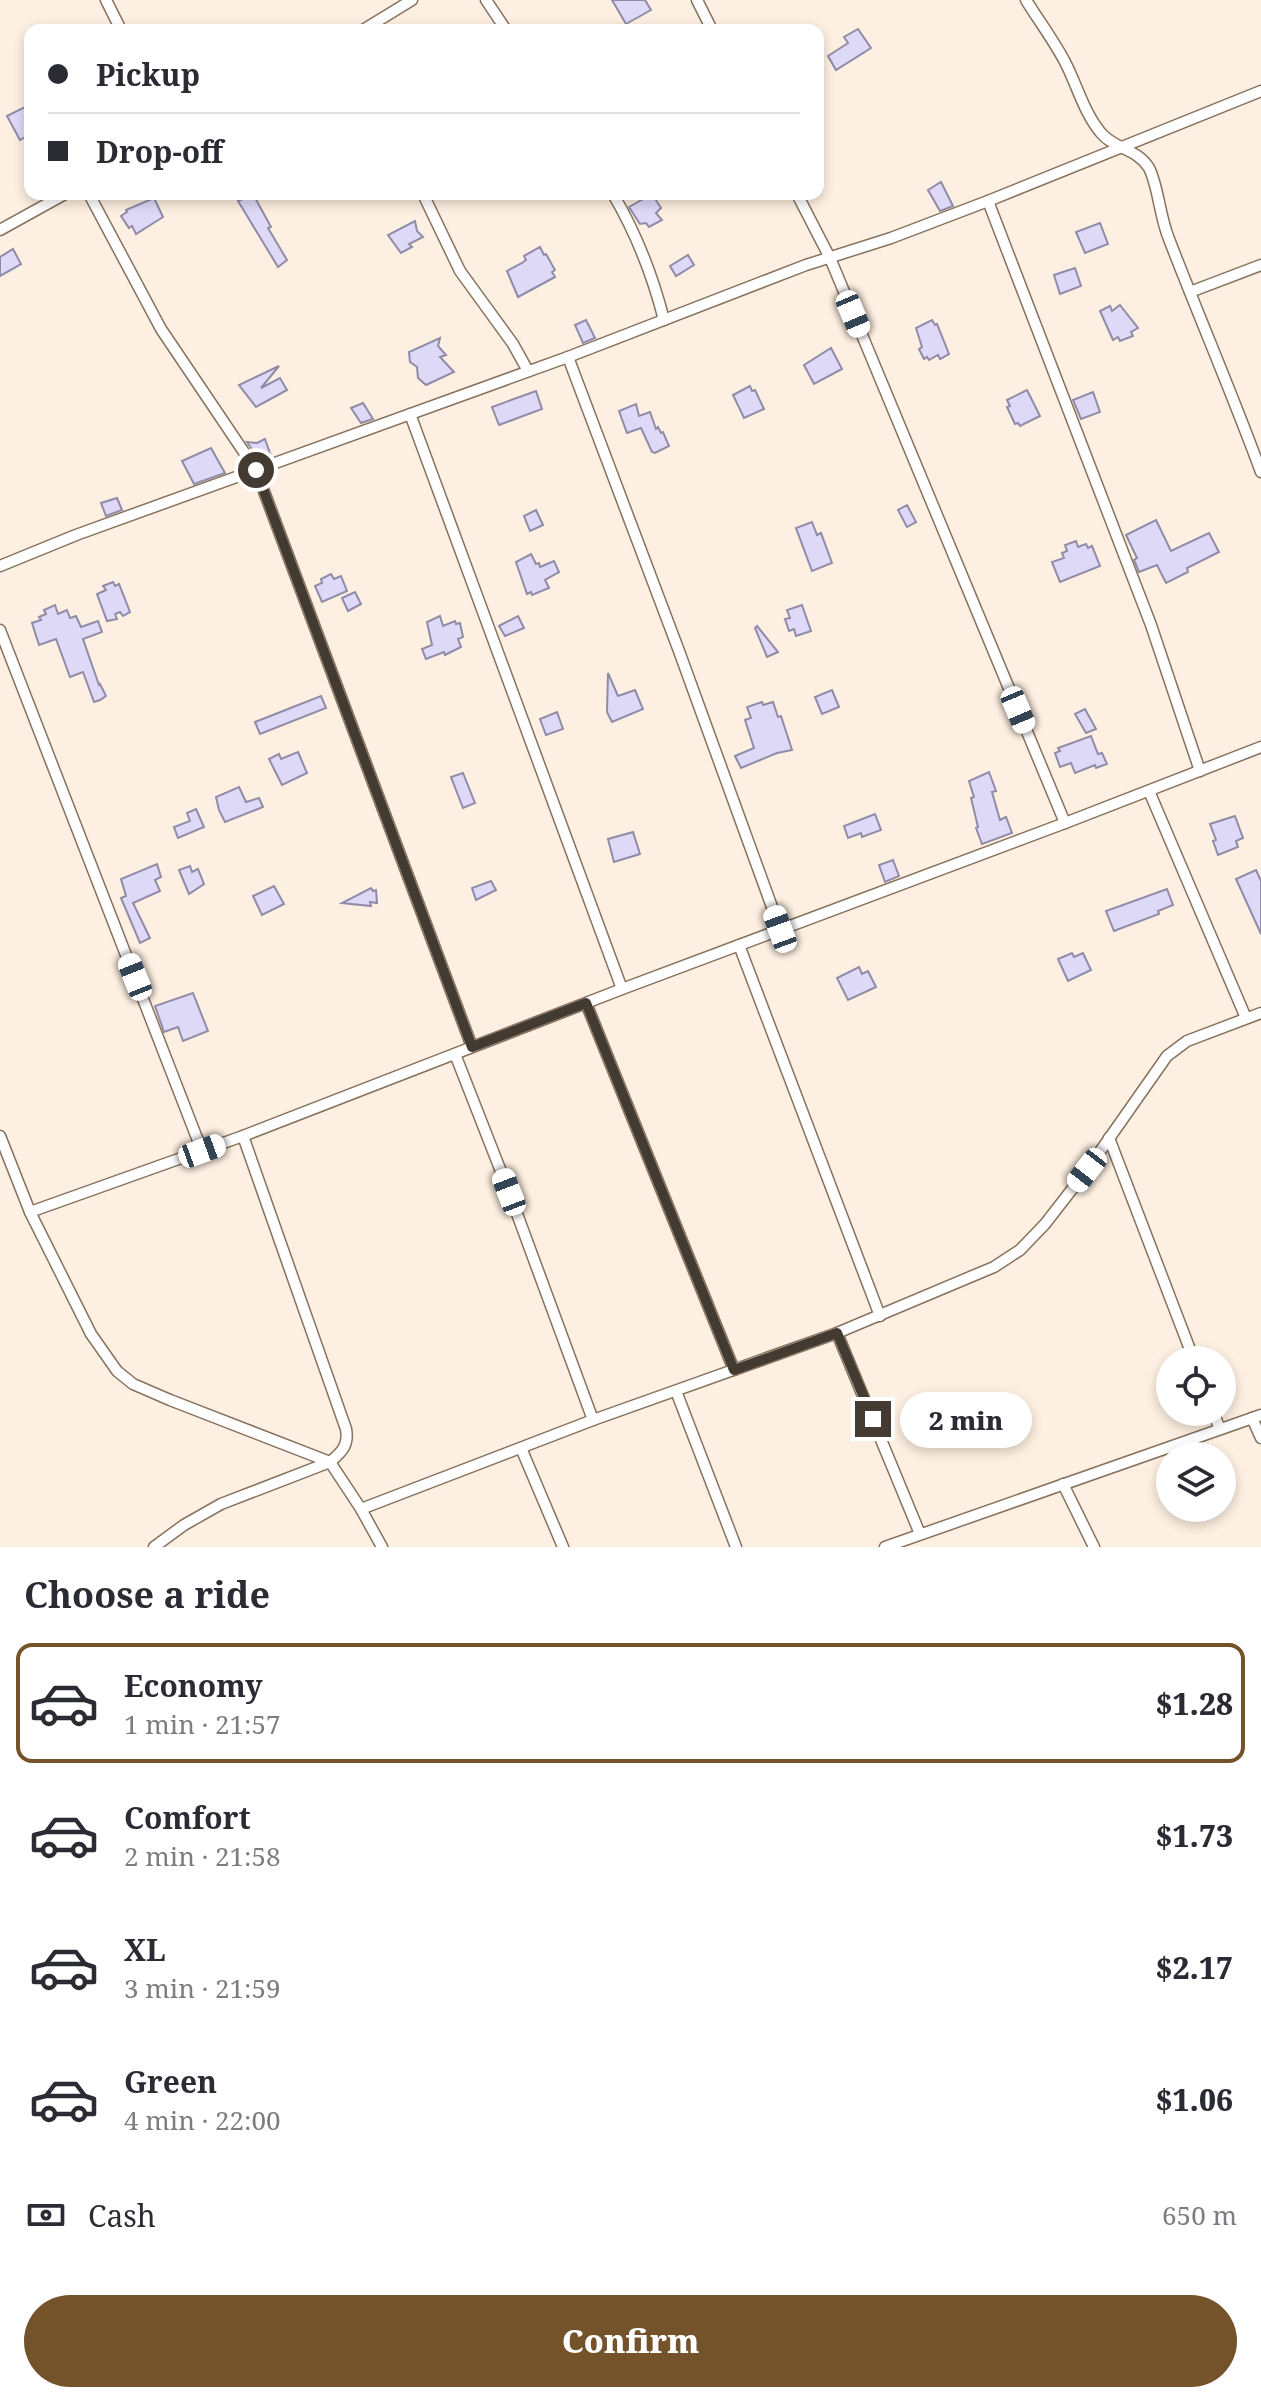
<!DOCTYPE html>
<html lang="en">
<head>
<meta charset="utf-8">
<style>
  :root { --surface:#fff; --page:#f2f2f3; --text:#2b2b33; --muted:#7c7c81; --line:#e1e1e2; --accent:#74522a }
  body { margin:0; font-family:"Noto Serif",serif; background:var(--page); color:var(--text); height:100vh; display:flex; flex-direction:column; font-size:30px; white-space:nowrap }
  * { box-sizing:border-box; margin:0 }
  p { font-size:26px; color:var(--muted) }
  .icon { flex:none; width:44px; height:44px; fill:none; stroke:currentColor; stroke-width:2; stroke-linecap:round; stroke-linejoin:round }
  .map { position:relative; height:1547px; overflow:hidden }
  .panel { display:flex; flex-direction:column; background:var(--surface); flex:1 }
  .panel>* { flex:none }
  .hud { position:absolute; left:24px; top:24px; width:800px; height:176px; border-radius:16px; box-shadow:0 4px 12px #0003; display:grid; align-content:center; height:176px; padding:0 24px; background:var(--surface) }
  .fabs { position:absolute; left:1156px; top:1346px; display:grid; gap:16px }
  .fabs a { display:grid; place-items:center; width:80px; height:80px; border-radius:50%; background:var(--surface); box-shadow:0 4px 12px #0003; font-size:40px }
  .end { position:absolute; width:36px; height:36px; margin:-18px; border:10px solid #433a31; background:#fff; box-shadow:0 0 0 4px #fff }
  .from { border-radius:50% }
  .bubble { position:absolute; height:56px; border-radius:28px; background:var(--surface); box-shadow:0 4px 12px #0003; font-size:26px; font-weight:800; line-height:56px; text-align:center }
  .car { position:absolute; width:24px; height:48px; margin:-24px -12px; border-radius:10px; box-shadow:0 0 6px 2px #0007; background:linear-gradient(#fff 24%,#345 0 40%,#fff 0 76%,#345 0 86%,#fff 0) }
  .hud b { display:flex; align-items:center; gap:28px; height:76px; font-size:30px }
  .hud b+b { border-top:2px solid var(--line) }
  .hud i { width:20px; height:20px; background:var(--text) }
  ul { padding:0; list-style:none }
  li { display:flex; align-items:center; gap:24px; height:120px; margin:0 16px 12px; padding:0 8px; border:4px solid transparent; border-radius:16px }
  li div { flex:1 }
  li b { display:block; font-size:30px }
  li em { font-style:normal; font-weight:800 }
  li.on { border-color:var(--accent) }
  li>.icon { width:72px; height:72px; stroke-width:1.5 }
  h2 { padding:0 24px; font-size:36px; line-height:96px }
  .pay { display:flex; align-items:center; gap:20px; height:88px; padding:0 24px; font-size:30px }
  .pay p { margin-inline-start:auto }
  .action { display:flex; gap:16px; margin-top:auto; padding:16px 24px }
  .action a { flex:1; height:92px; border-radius:48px; background:var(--accent); color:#fff; font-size:32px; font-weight:800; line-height:92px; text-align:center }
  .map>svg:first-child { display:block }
  .building { fill:#ded9f7; stroke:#908ba7; stroke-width:2 }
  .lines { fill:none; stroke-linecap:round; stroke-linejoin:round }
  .street-casing { stroke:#87725d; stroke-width:13 }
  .street { stroke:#fff; stroke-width:10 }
  .route { stroke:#433a31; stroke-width:10 }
</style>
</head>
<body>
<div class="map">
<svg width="1261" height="1547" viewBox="0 0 1261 1547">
  <rect width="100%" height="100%" fill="#fdefe1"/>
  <g class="building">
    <path d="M612,0H645L651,10L626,24Z"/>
    <path d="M858,29L871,48L836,70L828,56L848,43L844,37Z"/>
    <path d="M27,106L30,113V134L20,140L7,116Z"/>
    <path d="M941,182L953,206L940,211L928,190Z"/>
    <path d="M253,194L271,227L268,228L287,260L278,267L238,201Z"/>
    <path d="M652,194L661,208L656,213L662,220L649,227L646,223L640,224L629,207Z"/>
    <path d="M154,198L163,217L136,234L132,226L129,228L121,216L127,212L126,210Z"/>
    <path d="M415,221L417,231L423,237L409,244L412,247L401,253L388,235Z"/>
    <path d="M1100,223L1108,244L1085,253L1076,232Z"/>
    <path d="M540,247L544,255L546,254L555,270L552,272L555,277L518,297L507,271L522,263L526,260L524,256Z"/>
    <path d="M13,249L21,264L0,276V257Z"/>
    <path d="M688,255L694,265L676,276L670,266Z"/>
    <path d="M1075,268L1081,286L1060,294L1054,275Z"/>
    <path d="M1120,305L1138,328L1131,332L1133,336L1120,341L1118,337L1113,340L1100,311L1110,306L1112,311Z"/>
    <path d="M586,320L595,338L583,343L575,325Z"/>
    <path d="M932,320L935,325L937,324L949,354L940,359L938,355L929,360L927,357L924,359L919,349L922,347L916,328Z"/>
    <path d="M440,338L438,346L446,355L440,357L454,372L426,385L418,378L417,367L410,362L409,352Z"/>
    <path d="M831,348L842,369L814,384L804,365Z"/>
    <path d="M279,366L261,388L280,378L287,390L256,407L239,385Z"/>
    <path d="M750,386L752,391L755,390L764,409L744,418L733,395Z"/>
    <path d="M1027,390L1040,416L1020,426L1018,423L1015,424L1007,407L1010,406L1007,400Z"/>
    <path d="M536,391L542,409L499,425L492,407Z"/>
    <path d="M1093,392L1100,412L1081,419L1073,400Z"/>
    <path d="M363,403L373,419L361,423L351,408Z"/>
    <path d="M636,404L639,416L650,412L656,429L658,427L661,433L663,432L669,446L655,453L652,452L641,428L627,433L619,411Z"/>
    <path d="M265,439L271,456L259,460L247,442L257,443Z"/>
    <path d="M211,448L225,473L194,484L182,461Z"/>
    <path d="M117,498L122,510L106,516L101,503Z"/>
    <path d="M907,505L916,522L907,527L898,510Z"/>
    <path d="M536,510L543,525L530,531L524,516Z"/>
    <path d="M1156,520L1171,551L1209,533L1219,552L1187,568L1188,572L1166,583L1157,565L1139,572L1134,560L1137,558L1126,535Z"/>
    <path d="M812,522L817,535L821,533L832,563L812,571L796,528Z"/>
    <path d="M1076,541L1078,547L1086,544L1088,548L1092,546L1100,566L1060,582L1052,562L1064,558L1062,553L1067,551L1065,545Z"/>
    <path d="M531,554L536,564L539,563L540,567L554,561L559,572L545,580L549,588L532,595L531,592L527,594L516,562Z"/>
    <path d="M331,574L334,579L341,576L347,591L322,602L315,586L322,583L321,579Z"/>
    <path d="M113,582L115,586L119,584L130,612L123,616L120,612L115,614L117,619L107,621L97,594L106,590L103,586Z"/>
    <path d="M355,592L361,604L348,611L342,598Z"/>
    <path d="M55,605L58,614L67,610L70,618L76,616L81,627L98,621L102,632L83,639L99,685L100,684L106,696L100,700L94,702L83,672L70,677L56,639L39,645L32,623L41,620L39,617L46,614L44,610Z"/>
    <path d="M802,605L811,631L796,636L794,629L789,631L785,619L790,618L787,610Z"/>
    <path d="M440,616L443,626L455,621L456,624L460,623L463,637L458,639L461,647L445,655L444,652L426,659L422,649L432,645L427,622Z"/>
    <path d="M518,616L524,628L505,636L499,626Z"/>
    <path d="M757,626L778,652L767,657L755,628Z"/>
    <path d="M608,673L618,696L635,690L643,709L612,722L607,712Z"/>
    <path d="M832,690L839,707L822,714L815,697Z"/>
    <path d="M321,696L326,708L260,734L255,722Z"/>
    <path d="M762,702L763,705L773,702L778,717L781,716L792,750L777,753L741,768L735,756L754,748L745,720L751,718L747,707Z"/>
    <path d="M1085,709L1096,729L1086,733L1075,714Z"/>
    <path d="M557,712L563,729L546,735L540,719Z"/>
    <path d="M1091,736L1098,754L1102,753L1107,764L1096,768L1095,765L1075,773L1071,763L1060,767L1055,753L1060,751L1058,748Z"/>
    <path d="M298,752L307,773L282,785L269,759L279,754L281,759Z"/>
    <path d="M989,772L996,791L992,792L1000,820L1006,817L1012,833L982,844L976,828L978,827L971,798L974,797L969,781Z"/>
    <path d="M463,773L475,803L463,808L451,777Z"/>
    <path d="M239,787L246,802L259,798L263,807L225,822L219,810L216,797Z"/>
    <path d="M196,809L204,827L178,838L174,827L190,821L187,813Z"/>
    <path d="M875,814L881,830L862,837L861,833L848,838L844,826Z"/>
    <path d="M1235,816L1243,838L1236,841L1238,847L1218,855L1213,841L1216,840L1210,824Z"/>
    <path d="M633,832L640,854L614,862L608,839Z"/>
    <path d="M893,860L899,876L885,882L879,865Z"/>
    <path d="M157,864L161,877L155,880L160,891L133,903L150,938L140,943L121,898L126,896L121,879Z"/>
    <path d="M190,866L192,872L198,869L204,884L189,894L179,870Z"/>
    <path d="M1256,870L1261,881V934L1236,879Z"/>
    <path d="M491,881L496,890L476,900L472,888Z"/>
    <path d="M274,886L284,904L262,915L253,896Z"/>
    <path d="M371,888L373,891L376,890L377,903L370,902L371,906L342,903Z"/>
    <path d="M1167,889L1173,905L1158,911L1159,914L1114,931L1106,911Z"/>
    <path d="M1072,953L1074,957L1083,953L1091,970L1068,981L1058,959Z"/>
    <path d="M859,967L862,974L868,971L876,987L848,1000L837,978Z"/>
    <path d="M193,993L208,1031L183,1041L178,1027L164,1032L155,1006Z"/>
  </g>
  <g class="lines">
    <g class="street-casing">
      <g id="street">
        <path d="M106,0L121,30"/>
        <path d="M486,0L506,30"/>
        <path d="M697,0L712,30"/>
        <path d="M1026,0C1039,21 1054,41 1065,62C1077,85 1084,113 1101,133C1114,149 1138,149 1149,168C1158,185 1160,218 1169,239C1199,317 1232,393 1261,472"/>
        <path d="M363,30L412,0"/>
        <path d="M89,194L161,329L256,470L472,1047"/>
        <path d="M423,194L460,271L513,344L528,371"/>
        <path d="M613,194C636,233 653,277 664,320"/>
        <path d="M797,194L830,258L1065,823"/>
        <path d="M988,201L1151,625L1200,771"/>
        <path d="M0,230L65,194"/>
        <path d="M1190,292L1261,265"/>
        <path d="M568,357L679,651L780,929"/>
        <path d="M410,414L622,989"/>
        <path d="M0,566L76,535L568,357L806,265L891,238L988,201L1261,91"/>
        <path d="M0,630L202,1151"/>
        <path d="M1149,791L1246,1018"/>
        <path d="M739,945L880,1316"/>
        <path d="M586,1003L734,1370"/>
        <path d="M455,1054L509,1192L593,1420"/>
        <path d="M0,1136L30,1212L91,1334L117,1371L133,1384L170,1400L330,1462L361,1509L382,1547"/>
        <path d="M1109,1138L1194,1360"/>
        <path d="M30,1212L243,1136L622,989L1065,823L1261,747"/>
        <path d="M837,1333L920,1534"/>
        <path d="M676,1391L736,1547"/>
        <path d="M1213,1412L1220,1429"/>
        <path d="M1252,1418L1261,1438"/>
        <path d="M521,1448L563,1547"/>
        <path d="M1063,1484L1094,1547"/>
        <path d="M361,1509L593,1420L837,1333L994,1267L1020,1250L1045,1224L1087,1170L1167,1056L1187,1041L1261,1013"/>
        <path d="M154,1547L184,1525L221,1504L330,1462C342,1452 349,1445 346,1429L243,1136"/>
        <path d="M885,1547L1261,1415"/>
      </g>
    </g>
    <use href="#street" class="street"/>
  </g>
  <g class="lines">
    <path class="route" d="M256,470L472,1047L586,1003L734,1370L837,1333L873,1419"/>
  </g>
</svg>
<div class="fabs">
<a><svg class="icon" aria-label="locate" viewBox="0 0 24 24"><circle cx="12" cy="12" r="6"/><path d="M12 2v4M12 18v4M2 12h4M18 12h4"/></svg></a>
<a><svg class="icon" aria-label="layers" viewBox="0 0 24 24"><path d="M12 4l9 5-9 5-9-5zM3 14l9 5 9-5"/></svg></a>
</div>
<i class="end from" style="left:256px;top:470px"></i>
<i class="end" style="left:873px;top:1419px"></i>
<div class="bubble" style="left:900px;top:1392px;width:132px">2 min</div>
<i class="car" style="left:853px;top:314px;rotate:157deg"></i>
<i class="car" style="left:1018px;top:710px;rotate:157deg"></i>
<i class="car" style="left:780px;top:929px;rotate:340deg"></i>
<i class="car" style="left:135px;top:977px;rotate:338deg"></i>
<i class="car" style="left:202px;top:1151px;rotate:70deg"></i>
<i class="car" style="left:1087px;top:1170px;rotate:218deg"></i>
<i class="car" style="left:509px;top:1192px;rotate:339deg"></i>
<div class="hud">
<b><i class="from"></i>Pickup</b>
<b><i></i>Drop-off</b>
</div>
</div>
<section class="panel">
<h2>Choose a ride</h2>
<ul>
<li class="on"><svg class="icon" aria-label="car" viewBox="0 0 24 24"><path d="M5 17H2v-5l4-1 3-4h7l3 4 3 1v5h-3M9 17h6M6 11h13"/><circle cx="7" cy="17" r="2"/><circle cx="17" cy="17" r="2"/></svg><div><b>Economy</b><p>1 min · 21:57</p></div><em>$1.28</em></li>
<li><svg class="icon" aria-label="car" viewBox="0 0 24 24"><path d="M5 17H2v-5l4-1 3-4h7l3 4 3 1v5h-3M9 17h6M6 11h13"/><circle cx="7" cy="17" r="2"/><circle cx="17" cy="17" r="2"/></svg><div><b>Comfort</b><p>2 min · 21:58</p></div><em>$1.73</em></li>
<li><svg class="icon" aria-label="car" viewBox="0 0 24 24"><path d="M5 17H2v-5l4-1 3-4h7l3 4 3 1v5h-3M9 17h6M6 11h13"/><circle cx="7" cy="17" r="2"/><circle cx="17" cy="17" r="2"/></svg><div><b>XL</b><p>3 min · 21:59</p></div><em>$2.17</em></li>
<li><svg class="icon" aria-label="car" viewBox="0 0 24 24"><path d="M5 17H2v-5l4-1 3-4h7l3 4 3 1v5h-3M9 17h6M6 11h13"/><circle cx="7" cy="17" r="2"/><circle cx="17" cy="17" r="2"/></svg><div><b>Green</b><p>4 min · 22:00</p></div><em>$1.06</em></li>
</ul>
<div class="pay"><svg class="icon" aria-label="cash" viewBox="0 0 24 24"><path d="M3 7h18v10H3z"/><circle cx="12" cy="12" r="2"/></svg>Cash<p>650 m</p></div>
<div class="action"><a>Confirm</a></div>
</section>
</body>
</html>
